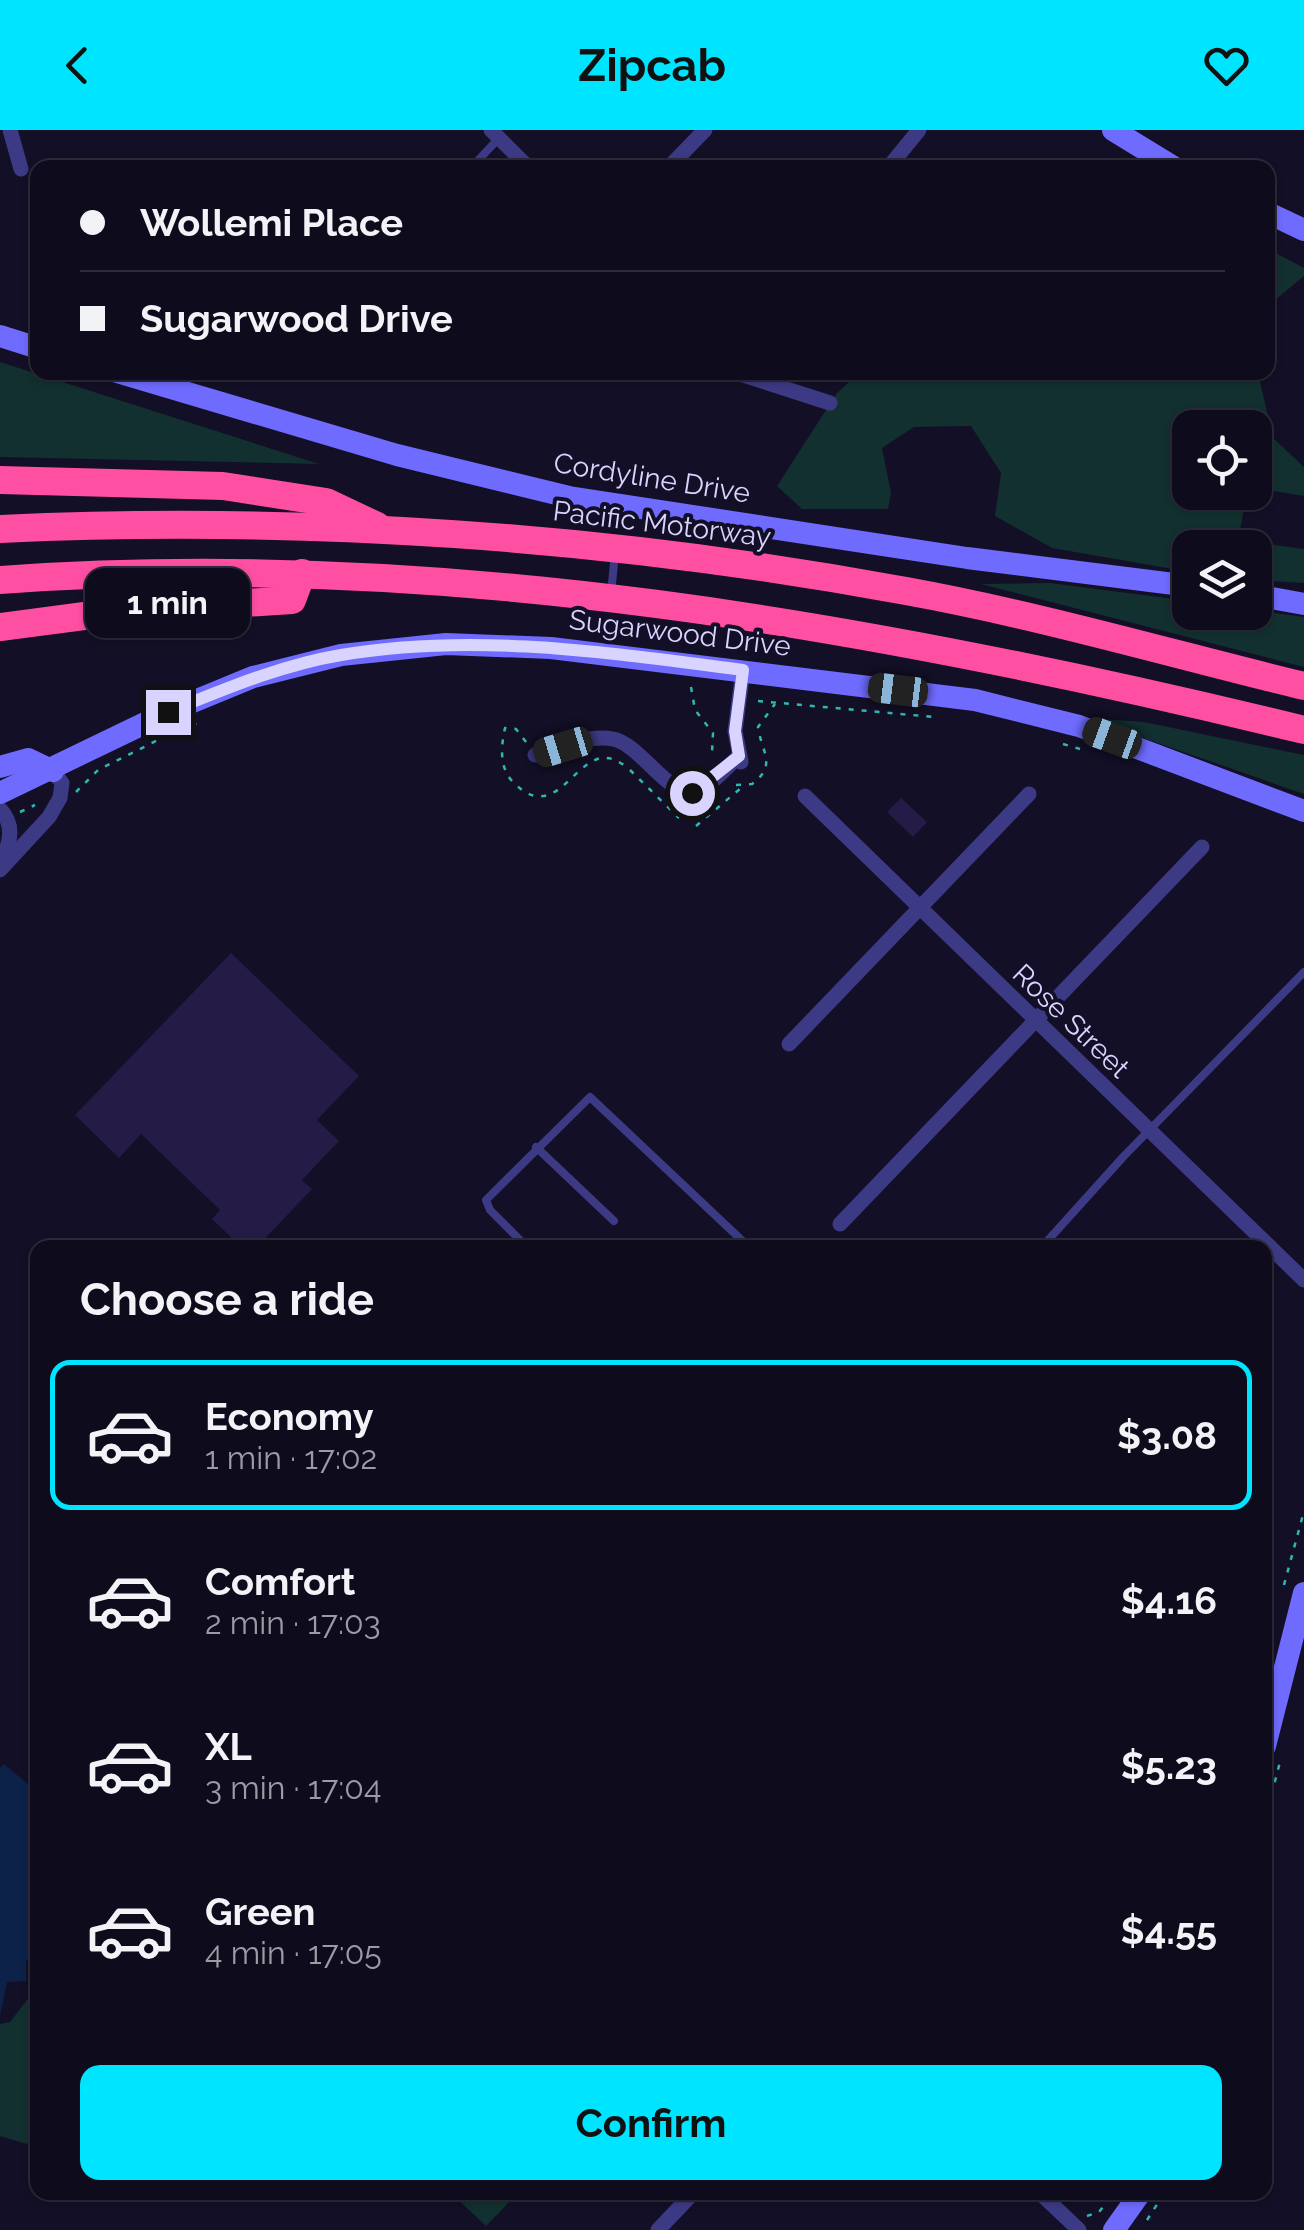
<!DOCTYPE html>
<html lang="en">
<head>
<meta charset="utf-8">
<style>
  :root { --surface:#0e0b1c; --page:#1c1929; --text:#f1f3f6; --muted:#9b9ba3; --line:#2e2b3b; --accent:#00e5ff }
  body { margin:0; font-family:Raleway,sans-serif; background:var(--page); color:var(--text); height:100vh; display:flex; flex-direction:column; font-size:38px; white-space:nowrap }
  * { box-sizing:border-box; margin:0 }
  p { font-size:32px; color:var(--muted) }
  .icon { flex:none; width:55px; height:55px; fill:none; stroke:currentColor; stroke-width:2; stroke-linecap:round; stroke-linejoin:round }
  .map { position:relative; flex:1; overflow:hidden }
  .sheet { position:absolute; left:30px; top:1110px; width:1242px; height:960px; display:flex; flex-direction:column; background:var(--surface); border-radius:20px; box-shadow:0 2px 8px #0004,0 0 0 2px var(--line) }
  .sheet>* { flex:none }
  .guide { position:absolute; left:30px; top:30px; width:1245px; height:220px; border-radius:20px; box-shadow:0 2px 8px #0004,0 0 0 2px var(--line); display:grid; align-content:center; height:220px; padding:0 50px; background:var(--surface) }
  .tools { position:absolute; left:1172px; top:280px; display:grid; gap:20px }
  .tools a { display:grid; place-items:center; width:100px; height:100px; border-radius:20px; background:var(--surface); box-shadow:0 2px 8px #0004,0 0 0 2px var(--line); font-size:50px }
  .end { position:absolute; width:45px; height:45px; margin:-22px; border:12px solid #d9d4ff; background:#111; box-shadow:0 0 0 5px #111 }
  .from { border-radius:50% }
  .bubble { position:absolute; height:70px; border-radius:20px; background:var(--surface); box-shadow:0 2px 8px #0004,0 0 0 2px var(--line); font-size:32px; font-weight:700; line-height:70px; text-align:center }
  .car { position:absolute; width:30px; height:60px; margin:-30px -15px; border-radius:12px; box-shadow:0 0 8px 2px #0007; background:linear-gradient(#222 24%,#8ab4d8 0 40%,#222 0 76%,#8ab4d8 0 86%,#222 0) }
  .guide b { display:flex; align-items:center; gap:35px; height:95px; font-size:38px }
  .guide b+b { border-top:2px solid var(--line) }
  .guide i { width:25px; height:25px; background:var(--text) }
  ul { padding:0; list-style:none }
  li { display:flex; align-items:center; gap:30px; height:150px; margin:0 20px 15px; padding:0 30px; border:5px solid transparent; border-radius:20px }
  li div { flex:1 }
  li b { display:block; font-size:38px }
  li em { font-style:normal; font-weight:700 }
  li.current { border-color:var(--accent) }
  li>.icon { width:90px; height:90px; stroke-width:1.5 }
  h2 { padding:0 50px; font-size:45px; line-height:120px }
  .cta { display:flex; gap:20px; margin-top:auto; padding:20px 50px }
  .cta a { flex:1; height:115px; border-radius:20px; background:var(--accent); color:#111; font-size:40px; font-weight:700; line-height:115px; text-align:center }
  header { display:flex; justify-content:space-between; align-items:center; height:130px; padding:0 50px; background:var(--accent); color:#111; font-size:45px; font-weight:700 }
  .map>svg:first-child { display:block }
  .green { fill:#12302f }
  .water { fill:#0c2248 }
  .building { fill:#241b47 }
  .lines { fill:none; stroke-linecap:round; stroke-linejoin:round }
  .path { stroke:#2fb8b0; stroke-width:2.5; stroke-dasharray:5 8; stroke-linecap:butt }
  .lane { stroke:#3d3a85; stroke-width:8 }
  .street { stroke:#3d3a85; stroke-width:15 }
  .secondary { stroke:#6f6bff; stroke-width:22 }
  .highway { stroke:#ff4fa3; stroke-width:28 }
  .route { stroke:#d9d4ff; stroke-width:12 }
  .labels { text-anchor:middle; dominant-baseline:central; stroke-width:8; stroke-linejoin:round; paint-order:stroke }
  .street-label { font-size:28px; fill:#d9d4ff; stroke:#130f26 }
</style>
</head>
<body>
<header><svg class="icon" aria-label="back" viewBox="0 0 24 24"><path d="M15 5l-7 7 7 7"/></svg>Zipcab<svg class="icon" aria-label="heart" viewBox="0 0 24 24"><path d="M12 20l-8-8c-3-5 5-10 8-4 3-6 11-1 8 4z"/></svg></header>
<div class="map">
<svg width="1304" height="2100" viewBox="0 0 1304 2100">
  <rect width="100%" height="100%" fill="#130f26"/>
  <g class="green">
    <path d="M1268,119L1304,138V146L1268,176Z"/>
    <path d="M0,232L319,334L0,327Z"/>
    <path d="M859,243H1258L1273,308L1304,337V366L1255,358V298H1190V362L1247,363L1238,410L1304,419V453L1255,450V418H1190V442L1052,418L995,386L1001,343L971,296L914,297L882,318L891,363L888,379H802L777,356L837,263Z"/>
    <path d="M1050,453L1190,471V482L1255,480L1304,487V537L981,454Z"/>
    <path d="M1086,588L1144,592L1304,625V664Z"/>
    <path d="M37,1857V2017L0,2006V1894L10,1892Z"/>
    <path d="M451,2063H518L486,2096Z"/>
  </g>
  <path class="water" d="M4,1634L37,1662L38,1825L26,1831V1851L7,1852L0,1886V1638Z"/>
  <g class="building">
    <path d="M901,668L927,692L913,707L887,682Z"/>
    <path d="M231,823L359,946L317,990L339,1011L302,1050L312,1059L256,1118H249L242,1111L239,1115L212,1089L220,1080L141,1004L119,1028L75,985Z"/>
  </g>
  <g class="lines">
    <g class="path">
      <path d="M691,557L695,580L713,603L712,623"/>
      <path d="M758,571L934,587"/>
      <path d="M168,606L197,593"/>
      <path d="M526,612L516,599L505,598C501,616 499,638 513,652C553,693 571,634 601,628C610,627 616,630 624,635"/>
      <path d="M1063,614L1080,619"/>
      <path d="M630,640L679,688"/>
      <path d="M736,655L752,654C778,635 761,621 758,597L775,574"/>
      <path d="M76,662L98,640L160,609"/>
      <path d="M20,682L35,675"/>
      <path d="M696,696L741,658"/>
      <path d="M1284,1455L1304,1381"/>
      <path d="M1265,1690L1281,1628"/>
      <path d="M1087,2086L1099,2082L1111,2067"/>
      <path d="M1147,2090L1165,2062"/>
    </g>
    <g class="lane">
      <path d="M412,34L415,38"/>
      <path d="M471,38L499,8"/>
      <path d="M611,464L615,423"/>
      <path d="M536,1017L614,1091"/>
      <path d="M528,1118L490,1080L486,1070L590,967L750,1118"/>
      <path d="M1041,1118L1124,1026L1304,842"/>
    </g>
    <g class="street">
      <path d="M10,0L21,39"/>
      <path d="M491,0L529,38"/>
      <path d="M668,38L705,0"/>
      <path d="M888,38L919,0"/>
      <path d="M734,242L830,273"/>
      <path d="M535,625C559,618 588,604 613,609C641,614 671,671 696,661C712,655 727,637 739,626"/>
      <path d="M741,632L735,601L743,540"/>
      <path d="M805,666L1304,1150"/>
      <path d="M0,679C15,695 11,714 0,732"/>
      <path d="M0,740L49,687L60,668L62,653L53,641"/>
      <path d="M789,914L1029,664"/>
      <path d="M840,1094L1202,717"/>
      <path d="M1039,2062L1079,2100"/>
      <path d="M658,2100L694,2062"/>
    </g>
    <g class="secondary">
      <path d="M1113,0L1175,38"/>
      <path d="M1268,83L1304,100"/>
      <path d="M0,206L38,218"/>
      <path d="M117,242L397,325L569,367L967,428L1190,456"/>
      <path d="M1255,465L1304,474"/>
      <path d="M0,637L28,629L53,641"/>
      <path d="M0,663L168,582L253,547L341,525L446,514L551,518L975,570L1079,596L1304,681"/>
      <path d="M1265,1616L1304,1463"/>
      <path d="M1114,2100L1141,2062"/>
    </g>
    <g class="highway">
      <path d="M0,350L223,356L326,372L377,396"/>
      <path d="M0,399C301,385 609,406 906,461C1039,485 1172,524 1304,556"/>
      <path d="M0,450C440,418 878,496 1304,600"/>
      <path d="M0,497L122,481L292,470L302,443"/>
    </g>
  </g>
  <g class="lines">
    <path class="route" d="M168,582C225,559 281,535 341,525C474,502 610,523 743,540L735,601L739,626L692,663"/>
  </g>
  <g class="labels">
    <g class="street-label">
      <text transform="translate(652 348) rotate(9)">Cordyline Drive</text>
      <text transform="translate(662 394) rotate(7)">Pacific Motorway</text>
      <text transform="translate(680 503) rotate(7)">Sugarwood Drive</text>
      <text transform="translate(1071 891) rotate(44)">Rose Street</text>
    </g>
  </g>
</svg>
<div class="tools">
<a><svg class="icon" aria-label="locate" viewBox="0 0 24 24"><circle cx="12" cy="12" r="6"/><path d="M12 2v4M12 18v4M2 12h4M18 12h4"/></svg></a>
<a><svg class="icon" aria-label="layers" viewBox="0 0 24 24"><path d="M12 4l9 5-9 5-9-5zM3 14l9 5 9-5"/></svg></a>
</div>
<i class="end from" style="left:692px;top:663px"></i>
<i class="end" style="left:168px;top:582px"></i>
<div class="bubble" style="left:85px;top:438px;width:165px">1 min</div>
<i class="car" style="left:898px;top:560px;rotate:277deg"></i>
<i class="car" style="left:1112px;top:608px;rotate:290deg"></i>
<i class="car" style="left:563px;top:617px;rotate:253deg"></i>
<div class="guide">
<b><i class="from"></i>Wollemi Place</b>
<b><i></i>Sugarwood Drive</b>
</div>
<section class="sheet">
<h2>Choose a ride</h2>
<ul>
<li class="current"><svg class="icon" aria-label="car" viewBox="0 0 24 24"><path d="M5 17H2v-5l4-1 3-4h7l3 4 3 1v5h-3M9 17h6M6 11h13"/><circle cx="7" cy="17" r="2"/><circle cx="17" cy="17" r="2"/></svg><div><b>Economy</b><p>1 min · 17:02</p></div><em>$3.08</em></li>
<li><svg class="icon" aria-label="car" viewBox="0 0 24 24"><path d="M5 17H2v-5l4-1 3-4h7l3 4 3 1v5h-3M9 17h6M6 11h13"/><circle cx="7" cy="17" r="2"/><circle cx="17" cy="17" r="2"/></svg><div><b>Comfort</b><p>2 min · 17:03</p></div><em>$4.16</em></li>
<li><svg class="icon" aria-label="car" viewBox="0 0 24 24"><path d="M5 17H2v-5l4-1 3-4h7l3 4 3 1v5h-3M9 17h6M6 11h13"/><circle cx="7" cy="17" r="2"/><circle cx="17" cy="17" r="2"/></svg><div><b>XL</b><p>3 min · 17:04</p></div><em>$5.23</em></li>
<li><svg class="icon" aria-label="car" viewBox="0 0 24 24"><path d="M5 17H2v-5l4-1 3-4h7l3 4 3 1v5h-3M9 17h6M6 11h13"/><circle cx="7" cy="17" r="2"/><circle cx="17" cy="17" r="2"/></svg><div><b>Green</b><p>4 min · 17:05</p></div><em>$4.55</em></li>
</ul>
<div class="cta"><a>Confirm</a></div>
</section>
</div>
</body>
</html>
